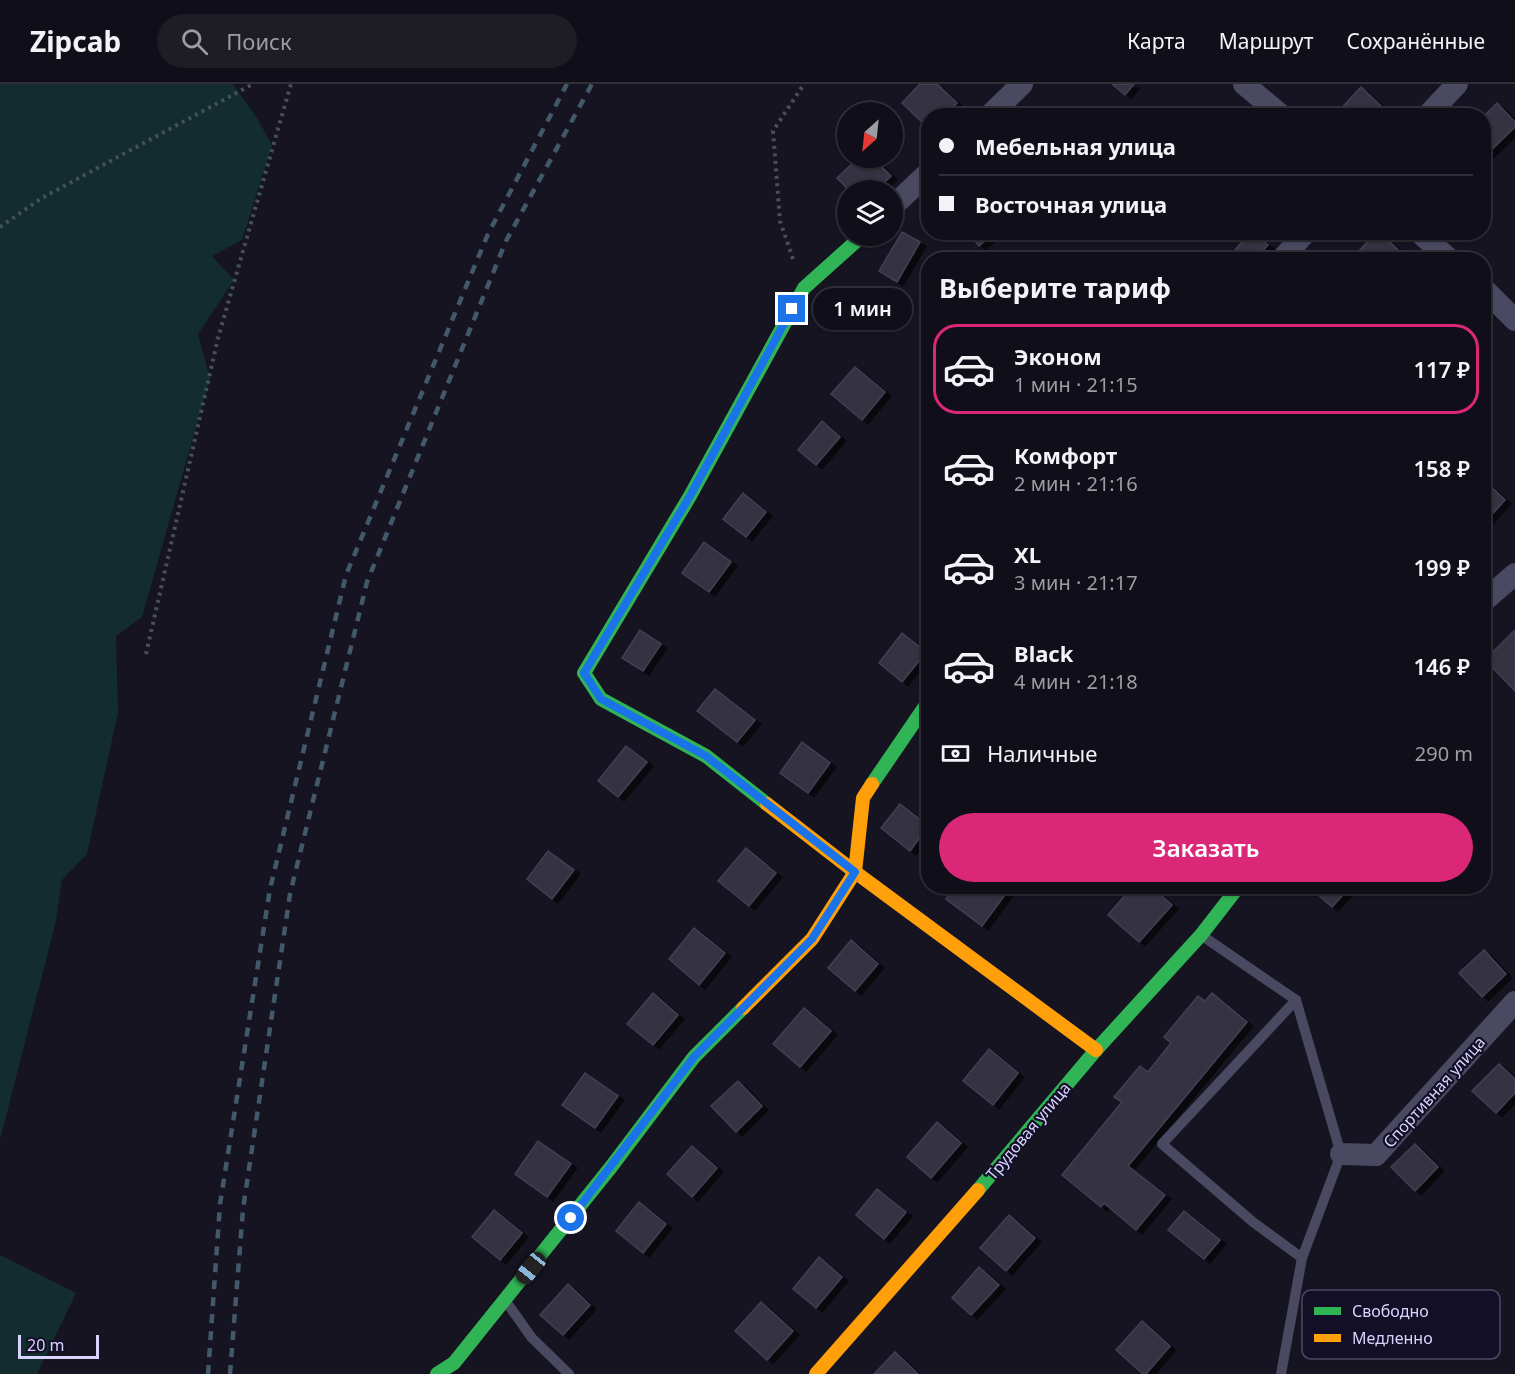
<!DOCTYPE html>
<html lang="ru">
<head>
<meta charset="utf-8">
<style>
  :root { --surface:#100f19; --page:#1e1d26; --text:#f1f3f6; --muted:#9c9ca2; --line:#302f38; --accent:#db2777 }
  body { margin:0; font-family:"Noto Sans",sans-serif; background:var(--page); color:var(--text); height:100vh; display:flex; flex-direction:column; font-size:22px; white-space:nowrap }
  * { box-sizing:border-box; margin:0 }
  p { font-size:20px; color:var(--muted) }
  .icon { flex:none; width:33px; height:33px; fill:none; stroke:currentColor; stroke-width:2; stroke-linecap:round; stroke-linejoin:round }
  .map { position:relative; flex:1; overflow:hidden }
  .drawer { position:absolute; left:921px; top:168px; width:570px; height:642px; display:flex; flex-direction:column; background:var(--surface); border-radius:24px; box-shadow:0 2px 4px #0004,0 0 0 2px var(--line) }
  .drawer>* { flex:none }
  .banner { position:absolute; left:921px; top:24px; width:570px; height:132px; border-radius:24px; box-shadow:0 2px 4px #0004,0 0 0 2px var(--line); display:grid; align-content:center; height:132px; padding:0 18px; background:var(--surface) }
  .needle { width:39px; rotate:207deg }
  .controls { position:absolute; left:837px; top:18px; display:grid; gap:12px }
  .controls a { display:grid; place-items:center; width:66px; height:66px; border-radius:50%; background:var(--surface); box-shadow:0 2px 4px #0004,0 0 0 2px var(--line); font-size:30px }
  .scale { position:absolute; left:18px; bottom:15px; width:81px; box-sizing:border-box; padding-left:6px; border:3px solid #d9d4ff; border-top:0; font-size:16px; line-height:21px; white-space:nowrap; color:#d9d4ff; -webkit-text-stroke:4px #130f26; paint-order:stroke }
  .end { position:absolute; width:27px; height:27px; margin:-14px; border:8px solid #1a73e8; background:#fff; box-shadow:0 0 0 3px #fff }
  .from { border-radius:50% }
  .bubble { position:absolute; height:42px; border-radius:21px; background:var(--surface); box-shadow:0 2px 4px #0004,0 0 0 2px var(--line); font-size:20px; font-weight:600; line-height:42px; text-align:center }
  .car { position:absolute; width:18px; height:36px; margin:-18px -9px; border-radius:8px; box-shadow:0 0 4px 2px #0007; background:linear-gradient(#222 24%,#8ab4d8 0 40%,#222 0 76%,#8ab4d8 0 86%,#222 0) }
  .banner b { display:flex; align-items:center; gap:21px; height:57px; font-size:22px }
  .banner b+b { border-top:2px solid var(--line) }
  .banner i { width:15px; height:15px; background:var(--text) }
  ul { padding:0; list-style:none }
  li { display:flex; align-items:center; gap:18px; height:90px; margin:0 12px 9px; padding:0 6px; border:3px solid transparent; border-radius:24px }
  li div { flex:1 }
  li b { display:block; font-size:22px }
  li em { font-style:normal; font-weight:600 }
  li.selected { border-color:var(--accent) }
  li>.icon { width:54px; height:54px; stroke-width:1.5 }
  h2 { padding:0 18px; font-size:27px; line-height:72px }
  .pay { display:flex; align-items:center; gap:15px; height:66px; padding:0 18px; font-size:22px }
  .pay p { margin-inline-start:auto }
  .primary-button { display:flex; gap:12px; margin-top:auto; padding:12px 18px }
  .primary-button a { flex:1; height:69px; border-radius:36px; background:var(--accent); color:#fff; font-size:24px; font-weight:600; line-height:69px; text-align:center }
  header { display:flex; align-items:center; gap:36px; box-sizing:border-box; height:84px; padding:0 30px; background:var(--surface); border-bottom:2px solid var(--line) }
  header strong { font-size:28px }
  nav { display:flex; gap:33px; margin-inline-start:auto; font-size:21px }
  .search { width:420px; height:54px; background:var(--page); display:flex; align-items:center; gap:15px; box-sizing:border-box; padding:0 21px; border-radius:33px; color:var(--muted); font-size:22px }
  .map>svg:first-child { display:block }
  .green { fill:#132c2d }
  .building { fill:#343243; stroke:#433f54; stroke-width:1.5; filter:url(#shadow) }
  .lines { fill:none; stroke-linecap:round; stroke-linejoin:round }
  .path { stroke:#44505f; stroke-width:4; stroke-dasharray:3 4.5; stroke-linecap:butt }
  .lane { stroke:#4a4962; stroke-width:10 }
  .street { stroke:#4a4962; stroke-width:22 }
  .fast { stroke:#30b455; stroke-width:14 }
  .slow { stroke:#ff9f0a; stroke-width:14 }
  .rail { stroke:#43596b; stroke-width:4.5; stroke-dasharray:9 8; stroke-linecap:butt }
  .route { stroke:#1a73e8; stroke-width:8 }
  .labels { text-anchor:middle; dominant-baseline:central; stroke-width:4.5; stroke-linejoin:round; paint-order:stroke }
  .street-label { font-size:16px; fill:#d9d4ff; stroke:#130f26 }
  .key { fill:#130f26; stroke:#4e4a67; stroke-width:1.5 }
  .key-label { font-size:16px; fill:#d9d4ff }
</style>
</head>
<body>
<header>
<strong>Zipcab</strong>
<div class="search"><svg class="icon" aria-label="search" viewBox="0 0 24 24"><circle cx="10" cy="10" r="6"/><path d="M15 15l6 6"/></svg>Поиск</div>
<nav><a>Карта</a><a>Маршрут</a><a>Сохранённые</a></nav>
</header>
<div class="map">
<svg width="1515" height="1290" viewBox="0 0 1515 1290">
  <defs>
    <filter id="shadow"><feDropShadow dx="6" dy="4" stdDeviation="0" flood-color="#0009"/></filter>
  </defs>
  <rect width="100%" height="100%" fill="#161421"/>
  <g class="green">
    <path d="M0,0H233L257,34L272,61L242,156L212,172L234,196L198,250L210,294L142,533L116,552L118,629L87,770L62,796L56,837L0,1056Z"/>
    <path d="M0,1171L76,1209L37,1290H0Z"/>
  </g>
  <g class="building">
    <path d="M920,0H937L957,19L945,32H928V44L902,19Z"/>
    <path d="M1112,0H1134L1125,11Z"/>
    <path d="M1361,3L1384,25L1377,32H1334Z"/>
    <path d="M1497,19L1515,38V43L1484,73V32Z"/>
    <path d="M858,74H873L891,92L876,106H849L837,94Z"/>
    <path d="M902,148L920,158L897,198L879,187Z"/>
    <path d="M967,148H995L979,162Z"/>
    <path d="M1250,148L1268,161L1255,176H1227Z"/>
    <path d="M1377,148H1380L1402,170L1396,176H1353L1352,174Z"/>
    <path d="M855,283L885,308L862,336L831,310Z"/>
    <path d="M822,337L840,353L816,381L798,366Z"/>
    <path d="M1484,396L1505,416L1484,439Z"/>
    <path d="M743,409L766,428L746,453L723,435Z"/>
    <path d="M704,458L731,478L709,508L682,489Z"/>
    <path d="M640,546L661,560L643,587L622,574Z"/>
    <path d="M1515,546V607L1485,576Z"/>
    <path d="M902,549L926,568L902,598L879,579Z"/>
    <path d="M715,605L755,636L737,658L697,627Z"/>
    <path d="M802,658L830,679L808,709L780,689Z"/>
    <path d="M626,662L647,678L618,713L598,697Z"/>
    <path d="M900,720L928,742L910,767L881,744Z"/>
    <path d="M746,764L776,789L749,822L718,797Z"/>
    <path d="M548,767L574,786L552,815L527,795Z"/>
    <path d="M956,802H999L1007,808L982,842L946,815Z"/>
    <path d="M1133,802H1151L1172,821L1139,858L1108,831Z"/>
    <path d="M1308,802H1351L1332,823Z"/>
    <path d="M694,844L725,869L699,901L669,875Z"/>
    <path d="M851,856L878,880L855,907L828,884Z"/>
    <path d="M1484,866L1506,890L1482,913L1459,889Z"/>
    <path d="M653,909L678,931L653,961L627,940Z"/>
    <path d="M1212,909L1247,938L1128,1082L1165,1111L1136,1146L1104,1119L1101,1123L1062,1091L1122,1018L1114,1013L1140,982L1148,988L1171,959L1164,953L1198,912L1205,917Z"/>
    <path d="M804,924L831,947L800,983L773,960Z"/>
    <path d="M989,965L1018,989L993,1021L963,997Z"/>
    <path d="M1499,980L1515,995V1009L1496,1029L1472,1007Z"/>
    <path d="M585,989L618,1012L595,1044L562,1021Z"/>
    <path d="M738,997L762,1022L736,1048L711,1022Z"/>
    <path d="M937,1038L961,1059L931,1094L907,1073Z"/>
    <path d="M538,1057L571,1080L547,1113L515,1090Z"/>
    <path d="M1415,1060L1438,1083L1415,1107L1391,1083Z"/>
    <path d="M692,1062L717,1084L692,1113L667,1090Z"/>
    <path d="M877,1105L906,1128L884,1155L856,1131Z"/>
    <path d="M639,1118L666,1140L643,1169L616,1147Z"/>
    <path d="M494,1126L522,1149L500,1176L472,1153Z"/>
    <path d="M1184,1127L1220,1156L1204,1175L1168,1146Z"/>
    <path d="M1009,1131L1035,1154L1006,1187L980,1164Z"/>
    <path d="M819,1173L842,1193L816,1224L793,1205Z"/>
    <path d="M979,1183L999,1201L971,1231L952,1214Z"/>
    <path d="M568,1200L590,1221L563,1251L540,1231Z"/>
    <path d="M761,1218L793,1247L767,1276L735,1247Z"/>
    <path d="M1142,1237L1170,1262L1146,1290H1143L1116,1266Z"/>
    <path d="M895,1268L918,1290H874Z"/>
  </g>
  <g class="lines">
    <g class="path">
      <path d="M0,143L42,114L253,0"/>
      <path d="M793,175L780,137L773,47L804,0"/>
      <path d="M146,570L218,254L291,0"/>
    </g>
    <g class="lane">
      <path d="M1204,853L1296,916L1341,1070L1302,1174L1281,1290"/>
      <path d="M1296,916L1162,1060L1253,1138L1302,1174"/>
      <path d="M507,1219L532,1254L569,1290"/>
    </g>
    <g class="street">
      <path d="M1244,0L1282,32"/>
      <path d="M989,32L1022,0"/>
      <path d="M1427,32L1457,0"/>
      <path d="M892,123L928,89"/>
      <path d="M1419,148L1450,176"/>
      <path d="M1281,176L1306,148"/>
      <path d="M1484,205L1515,236"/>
      <path d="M1484,517L1515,490"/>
      <path d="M1341,1070L1376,1071L1515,918"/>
    </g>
    <g class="fast">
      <path d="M872,700L928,618"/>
      <path d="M767,720L706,672L601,615L584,589L690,412L804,204L862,152"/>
      <path d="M978,1106L1096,966L1201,851L1239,802"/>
      <path d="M437,1290L454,1279L611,1083L694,973L743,924"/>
    </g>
    <g class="slow">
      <path d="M767,720L855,788L1096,966"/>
      <path d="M743,924L812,855L855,788L863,714L872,700"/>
      <path d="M816,1290L978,1106"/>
    </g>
    <g class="rail">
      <path d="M208,1290L220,1120L270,805L346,491L488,150L567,0"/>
      <path d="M230,1290L243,1125L290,810L367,498L506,157L592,0"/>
    </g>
  </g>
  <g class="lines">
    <path class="route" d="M571,1134L694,973L812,855L855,788L706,672L601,615L584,589L690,412L792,225"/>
  </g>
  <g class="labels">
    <g class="street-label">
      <text transform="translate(1434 1008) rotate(-48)">Спортивная улица</text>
      <text transform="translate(1028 1047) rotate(-50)">Трудовая улица</text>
    </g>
  </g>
  <rect x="1302" y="1206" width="198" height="69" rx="9" class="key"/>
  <rect x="1314" y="1223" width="27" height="8" fill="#30b455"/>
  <rect x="1314" y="1250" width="27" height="8" fill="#ff9f0a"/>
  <g class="key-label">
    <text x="1352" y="1233">Свободно</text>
    <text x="1352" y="1260">Медленно</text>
  </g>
</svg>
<div class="controls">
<a><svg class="needle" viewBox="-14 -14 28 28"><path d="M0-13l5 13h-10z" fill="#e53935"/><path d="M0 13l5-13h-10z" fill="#9c9ca2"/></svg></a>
<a><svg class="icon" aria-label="layers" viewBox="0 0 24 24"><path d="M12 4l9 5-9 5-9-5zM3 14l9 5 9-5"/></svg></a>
</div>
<div class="scale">20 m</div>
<i class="end from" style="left:571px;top:1134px"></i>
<i class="end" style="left:792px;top:225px"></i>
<div class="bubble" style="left:813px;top:204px;width:99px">1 мин</div>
<i class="car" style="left:531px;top:1184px;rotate:219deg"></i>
<div class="banner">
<b><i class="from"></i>Мебельная улица</b>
<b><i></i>Восточная улица</b>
</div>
<section class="drawer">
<h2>Выберите тариф</h2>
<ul>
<li class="selected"><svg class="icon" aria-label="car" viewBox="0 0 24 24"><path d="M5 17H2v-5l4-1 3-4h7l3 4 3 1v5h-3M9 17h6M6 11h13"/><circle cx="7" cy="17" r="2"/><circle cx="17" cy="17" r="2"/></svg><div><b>Эконом</b><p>1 мин · 21:15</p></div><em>117 ₽</em></li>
<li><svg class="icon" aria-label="car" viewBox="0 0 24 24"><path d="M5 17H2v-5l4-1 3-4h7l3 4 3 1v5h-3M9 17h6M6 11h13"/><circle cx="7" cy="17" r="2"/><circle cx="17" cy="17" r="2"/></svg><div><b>Комфорт</b><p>2 мин · 21:16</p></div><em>158 ₽</em></li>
<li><svg class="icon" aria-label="car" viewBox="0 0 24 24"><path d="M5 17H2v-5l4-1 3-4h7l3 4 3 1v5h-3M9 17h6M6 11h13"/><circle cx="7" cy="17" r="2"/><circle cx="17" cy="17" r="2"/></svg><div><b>XL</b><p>3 мин · 21:17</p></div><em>199 ₽</em></li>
<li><svg class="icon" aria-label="car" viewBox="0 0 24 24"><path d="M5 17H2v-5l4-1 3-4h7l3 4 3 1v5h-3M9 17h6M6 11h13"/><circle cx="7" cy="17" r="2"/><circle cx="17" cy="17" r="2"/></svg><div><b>Black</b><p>4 мин · 21:18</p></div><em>146 ₽</em></li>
</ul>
<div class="pay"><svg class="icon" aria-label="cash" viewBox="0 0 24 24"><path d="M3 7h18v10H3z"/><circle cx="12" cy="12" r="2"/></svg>Наличные<p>290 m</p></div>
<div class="primary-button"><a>Заказать</a></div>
</section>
</div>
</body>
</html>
